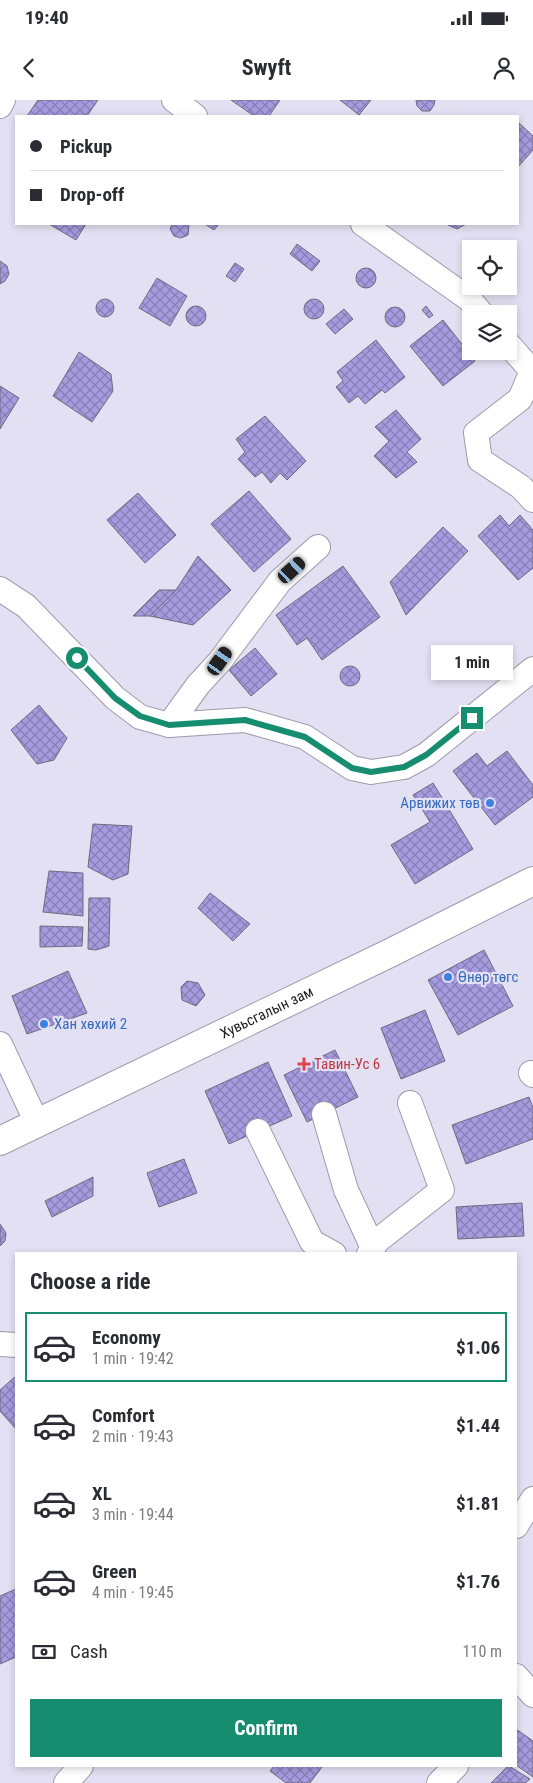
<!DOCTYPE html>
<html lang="en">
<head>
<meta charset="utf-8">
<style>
  :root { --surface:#fff; --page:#f7f7f7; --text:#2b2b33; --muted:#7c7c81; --line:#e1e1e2; --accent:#178d6f }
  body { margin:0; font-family:"Roboto Condensed",sans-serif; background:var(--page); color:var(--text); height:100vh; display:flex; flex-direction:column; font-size:19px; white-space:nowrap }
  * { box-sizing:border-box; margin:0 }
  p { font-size:16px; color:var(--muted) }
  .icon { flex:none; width:28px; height:28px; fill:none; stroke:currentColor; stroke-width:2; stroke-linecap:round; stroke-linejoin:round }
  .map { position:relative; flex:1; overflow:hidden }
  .drawer { position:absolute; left:15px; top:1152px; width:502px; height:515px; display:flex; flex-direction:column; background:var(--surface); border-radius:0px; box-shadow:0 2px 8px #0003 }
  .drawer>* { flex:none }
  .top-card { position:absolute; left:15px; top:15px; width:504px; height:110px; border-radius:0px; box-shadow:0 2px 8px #0003; display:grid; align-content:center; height:110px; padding:0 15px; background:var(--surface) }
  .tools { position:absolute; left:462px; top:140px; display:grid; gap:10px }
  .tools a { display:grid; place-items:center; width:55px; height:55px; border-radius:0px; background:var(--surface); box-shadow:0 2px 8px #0003; font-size:25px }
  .end { position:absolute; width:22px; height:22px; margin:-11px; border:6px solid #178d6f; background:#fff; box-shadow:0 0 0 2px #fff }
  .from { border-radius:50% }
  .bubble { position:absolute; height:35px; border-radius:0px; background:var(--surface); box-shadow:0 2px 8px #0003; font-size:16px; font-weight:700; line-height:35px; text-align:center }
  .car { position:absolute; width:15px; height:30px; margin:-15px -8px; border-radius:6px; box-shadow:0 0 4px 1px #0007; background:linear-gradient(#222 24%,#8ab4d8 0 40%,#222 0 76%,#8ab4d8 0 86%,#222 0) }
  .top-card b { display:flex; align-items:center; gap:18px; height:48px; font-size:19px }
  .top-card b+b { border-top:1px solid var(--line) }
  .top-card i { width:12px; height:12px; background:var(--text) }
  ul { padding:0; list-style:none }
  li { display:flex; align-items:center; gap:15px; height:70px; margin:0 10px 8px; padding:0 5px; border:2px solid transparent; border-radius:0px }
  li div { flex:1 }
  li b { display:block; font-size:19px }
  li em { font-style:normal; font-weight:700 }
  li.selected { border-color:var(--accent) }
  li>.icon { width:45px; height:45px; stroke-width:1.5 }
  h2 { padding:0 15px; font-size:22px; line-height:60px }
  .pay { display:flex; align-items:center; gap:12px; height:55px; padding:0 15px; font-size:19px }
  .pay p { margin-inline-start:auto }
  .action { display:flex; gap:10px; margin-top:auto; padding:10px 15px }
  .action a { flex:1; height:58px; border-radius:0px; background:var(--accent); color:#fff; font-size:20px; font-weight:700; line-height:58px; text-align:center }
  .status { display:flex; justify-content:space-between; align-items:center; height:35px; padding:0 25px; background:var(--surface); direction:ltr }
  .status svg { height:14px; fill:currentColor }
  header { display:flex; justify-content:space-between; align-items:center; height:65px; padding:0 15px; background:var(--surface); font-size:22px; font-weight:700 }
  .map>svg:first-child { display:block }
  .building { fill:url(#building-cross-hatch); stroke:#6d6b7c }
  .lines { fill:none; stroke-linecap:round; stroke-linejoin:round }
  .minor-casing { stroke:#9d9bac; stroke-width:26 }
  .secondary-casing { stroke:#9d9bac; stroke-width:30 }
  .minor { stroke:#fff; stroke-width:24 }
  .secondary { stroke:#fff; stroke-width:28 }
  .route { stroke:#178d6f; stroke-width:6 }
  .shop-dot { fill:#3f7fe0; stroke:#e3e0f3; stroke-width:2 }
  .health-dot { fill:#e0444e; stroke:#e3e0f3; stroke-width:2 }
  .labels { text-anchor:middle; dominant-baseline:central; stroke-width:4.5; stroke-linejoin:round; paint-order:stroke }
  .shop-label { font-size:15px; fill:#366cbe; stroke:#e3e0f3; text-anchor:start }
  .street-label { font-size:15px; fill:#1e1d24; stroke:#e3e0f3 }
  .health-label { font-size:15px; fill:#be3a42; stroke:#e3e0f3; text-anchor:start }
</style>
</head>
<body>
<div class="status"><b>19:40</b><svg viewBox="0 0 49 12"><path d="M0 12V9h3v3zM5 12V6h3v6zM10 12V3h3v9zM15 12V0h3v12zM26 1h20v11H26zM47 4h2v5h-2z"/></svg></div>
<header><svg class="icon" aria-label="back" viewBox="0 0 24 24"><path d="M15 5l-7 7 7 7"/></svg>Swyft<svg class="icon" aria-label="person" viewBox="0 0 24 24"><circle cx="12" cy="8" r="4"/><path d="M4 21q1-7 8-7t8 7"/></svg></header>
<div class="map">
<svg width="533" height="1683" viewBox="0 0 533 1683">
  <defs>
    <pattern id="building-cross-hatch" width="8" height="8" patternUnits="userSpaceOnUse" patternTransform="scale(1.25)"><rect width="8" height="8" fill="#a79be0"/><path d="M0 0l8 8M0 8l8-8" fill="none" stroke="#877eb5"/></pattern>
  </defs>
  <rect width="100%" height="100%" fill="#e3e0f3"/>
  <g class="building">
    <path d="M38,0H98L87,16H27Z"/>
    <path d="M231,0H280L269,16H254Z"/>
    <path d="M340,0H371L359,15Z"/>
    <path d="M416,0H435L434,5L430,11H422L417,6Z"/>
    <path d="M519,23L533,36V50L518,67Z"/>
    <path d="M49,124H86L76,140Z"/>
    <path d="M172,124H189L188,135L181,138L174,136L170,129Z"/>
    <path d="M205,124H219L214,130Z"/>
    <path d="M446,124H466L457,129Z"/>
    <path d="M297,144L320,161L312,171L290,154Z"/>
    <path d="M0,161L7,166L9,174L5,181L0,184Z"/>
    <path d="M235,163L244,169L235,182L226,176Z"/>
    <circle cx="366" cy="178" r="10"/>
    <path d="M157,178L187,196L170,226L139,208Z"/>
    <circle cx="105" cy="208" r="9"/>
    <circle cx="314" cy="209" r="10"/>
    <path d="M426,206L433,215L429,218L422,210Z"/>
    <circle cx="196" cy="216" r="10"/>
    <circle cx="395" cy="217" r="10"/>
    <path d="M344,209L353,219L335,234L326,224Z"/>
    <path d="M443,220L475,261L443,286L410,246Z"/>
    <path d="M376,240L405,277L385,293L382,290L365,304L358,296L349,303L336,287L343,281L337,272Z"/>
    <path d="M79,252L111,274L113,291L92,322L53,296Z"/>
    <path d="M0,286L19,298L0,329Z"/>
    <path d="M396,310L421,339L407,352L417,362L396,378L374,356L389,341L375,327Z"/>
    <path d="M265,316L306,361L287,380L280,373L271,383L262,372L255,377L238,359L245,352L236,339Z"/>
    <path d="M249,391L291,439L254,472L211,424Z"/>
    <path d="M138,393L176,435L145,463L107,420Z"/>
    <path d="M500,415L509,426L520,415L533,430V468L518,480L478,436Z"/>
    <path d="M443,427L468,451L406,515L390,482Z"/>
    <path d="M198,456L231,490L193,525L150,516L176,490Z"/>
    <path d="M343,466L380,517L322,560L307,538L297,545L276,515Z"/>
    <path d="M159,490H176L150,516H133Z"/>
    <path d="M255,548L277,574L251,596L229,570Z"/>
    <circle cx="350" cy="576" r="10"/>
    <path d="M39,605L67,638L54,660L37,664L11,630Z"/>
    <path d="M507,651L533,685V697L495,725L453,671L477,653L487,666Z"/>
    <path d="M433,683L473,749L415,784L391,745L430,722L413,695Z"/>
    <path d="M93,724L132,726L128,774L113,780L88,767Z"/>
    <path d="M49,771L83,773V816L43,812Z"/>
    <path d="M210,793L250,824L233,841L198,808Z"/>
    <path d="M89,798H110L109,846L96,850L88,849Z"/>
    <path d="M40,826L83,827L82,846L40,847Z"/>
    <path d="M484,850L513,906L458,935L428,880Z"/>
    <path d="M68,871L87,913L27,934L12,896Z"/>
    <path d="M187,881L198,883L205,895L196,906L182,900L181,887Z"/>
    <path d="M425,910L445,961L401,979L381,928Z"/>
    <path d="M335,950L358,997L307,1022L284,975Z"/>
    <path d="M268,962L292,1016L229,1044L205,991Z"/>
    <path d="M529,997L533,1008V1039L466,1064L452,1025Z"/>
    <path d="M184,1059L197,1093L159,1107L147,1073Z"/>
    <path d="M93,1077V1096L52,1117L45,1101Z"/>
    <path d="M522,1103L524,1136L458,1139L456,1107Z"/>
    <path d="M0,1124L6,1133L5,1141L0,1146Z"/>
    <path d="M16,1276V1329L0,1311V1290Z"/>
    <path d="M16,1489V1557L0,1564V1496Z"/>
    <path d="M516,1629L533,1641V1677L516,1665Z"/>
    <path d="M274,1666H321L322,1667L310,1683H286L270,1671Z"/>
    <path d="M508,1666H509L530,1679L525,1683H491Z"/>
  </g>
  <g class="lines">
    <g class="minor-casing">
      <g id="minor">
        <path d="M174,0L195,16"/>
        <path d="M0,6L3,0"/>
        <path d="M363,124L469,199L482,214"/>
        <path d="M509,245L532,271L520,299L476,333L480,360L521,387L533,400"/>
        <path d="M0,489L26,506L115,598L140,617L169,625L245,620L305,637L352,668L371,672L404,667L426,655L533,569"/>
        <path d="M169,625L198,585L220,561L280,481L318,447"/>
        <path d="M0,944L37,1023"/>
        <path d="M531,973L533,975"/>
        <path d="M324,1014L346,1090L373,1148"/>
        <path d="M258,1031L312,1142L334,1154"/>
        <path d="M369,1154L377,1141L442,1090L410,1003"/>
        <path d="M0,1244L16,1245"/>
        <path d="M516,1426L533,1399"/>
        <path d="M516,1576L533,1595"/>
        <path d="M66,1683L81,1666"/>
        <path d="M439,1683L456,1666"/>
      </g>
    </g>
    <g class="secondary-casing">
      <g id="secondary">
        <path id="s1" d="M0,1041L390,853L533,781"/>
      </g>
    </g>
    <use href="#minor" class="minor"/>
    <use href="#secondary" class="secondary"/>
  </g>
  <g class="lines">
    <path class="route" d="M77,558L115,598L140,616L169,625L245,620L305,637L352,668L371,672L404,667L426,655L472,618"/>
  </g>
  <g class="shop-dot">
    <circle cx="490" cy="703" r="5"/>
    <circle cx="448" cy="877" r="5"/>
    <circle cx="44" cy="924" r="5"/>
  </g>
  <path class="health-dot" d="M301.5 956.5h5v5h5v5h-5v5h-5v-5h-5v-5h5z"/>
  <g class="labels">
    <g class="shop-label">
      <text x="480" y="703" text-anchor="end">Арвижих төв</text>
      <text x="458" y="877">Өнөр төгс</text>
      <text x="54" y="924">Хан хөхий 2</text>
    </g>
    <g class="street-label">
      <text stroke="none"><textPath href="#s1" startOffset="296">Хувьсгалын зам</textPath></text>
    </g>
    <g class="health-label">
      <text x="314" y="964">Тавин-Ус 6</text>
    </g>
  </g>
</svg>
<div class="tools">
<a><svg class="icon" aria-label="locate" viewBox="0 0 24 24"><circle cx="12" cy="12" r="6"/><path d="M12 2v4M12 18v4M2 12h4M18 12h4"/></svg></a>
<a><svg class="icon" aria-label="layers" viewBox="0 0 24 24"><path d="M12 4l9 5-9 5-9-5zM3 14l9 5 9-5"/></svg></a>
</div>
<i class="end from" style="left:77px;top:558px"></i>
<i class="end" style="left:472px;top:618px"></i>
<div class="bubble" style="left:431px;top:545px;width:82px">1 min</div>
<i class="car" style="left:292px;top:470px;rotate:48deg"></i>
<i class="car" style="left:220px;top:561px;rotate:35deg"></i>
<div class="top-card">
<b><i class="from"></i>Pickup</b>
<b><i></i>Drop-off</b>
</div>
<section class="drawer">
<h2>Choose a ride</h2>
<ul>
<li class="selected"><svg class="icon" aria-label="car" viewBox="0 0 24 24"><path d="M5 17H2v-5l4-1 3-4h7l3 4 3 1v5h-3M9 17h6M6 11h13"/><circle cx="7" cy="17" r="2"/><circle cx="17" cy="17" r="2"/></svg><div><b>Economy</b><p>1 min · 19:42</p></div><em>$1.06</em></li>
<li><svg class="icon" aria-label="car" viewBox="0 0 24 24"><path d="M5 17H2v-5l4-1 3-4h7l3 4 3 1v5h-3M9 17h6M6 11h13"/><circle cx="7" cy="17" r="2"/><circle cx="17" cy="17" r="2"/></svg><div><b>Comfort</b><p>2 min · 19:43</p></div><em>$1.44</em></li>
<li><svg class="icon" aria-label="car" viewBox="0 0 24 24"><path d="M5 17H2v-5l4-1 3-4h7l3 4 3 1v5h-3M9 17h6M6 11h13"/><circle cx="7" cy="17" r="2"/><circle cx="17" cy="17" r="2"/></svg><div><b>XL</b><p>3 min · 19:44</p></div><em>$1.81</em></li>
<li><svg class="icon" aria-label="car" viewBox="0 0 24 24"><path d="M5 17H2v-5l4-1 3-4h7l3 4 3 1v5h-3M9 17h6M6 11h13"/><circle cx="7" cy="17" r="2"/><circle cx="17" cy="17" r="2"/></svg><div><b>Green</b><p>4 min · 19:45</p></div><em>$1.76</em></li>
</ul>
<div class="pay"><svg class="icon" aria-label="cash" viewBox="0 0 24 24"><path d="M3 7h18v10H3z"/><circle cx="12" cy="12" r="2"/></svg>Cash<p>110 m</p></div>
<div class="action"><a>Confirm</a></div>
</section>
</div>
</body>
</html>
